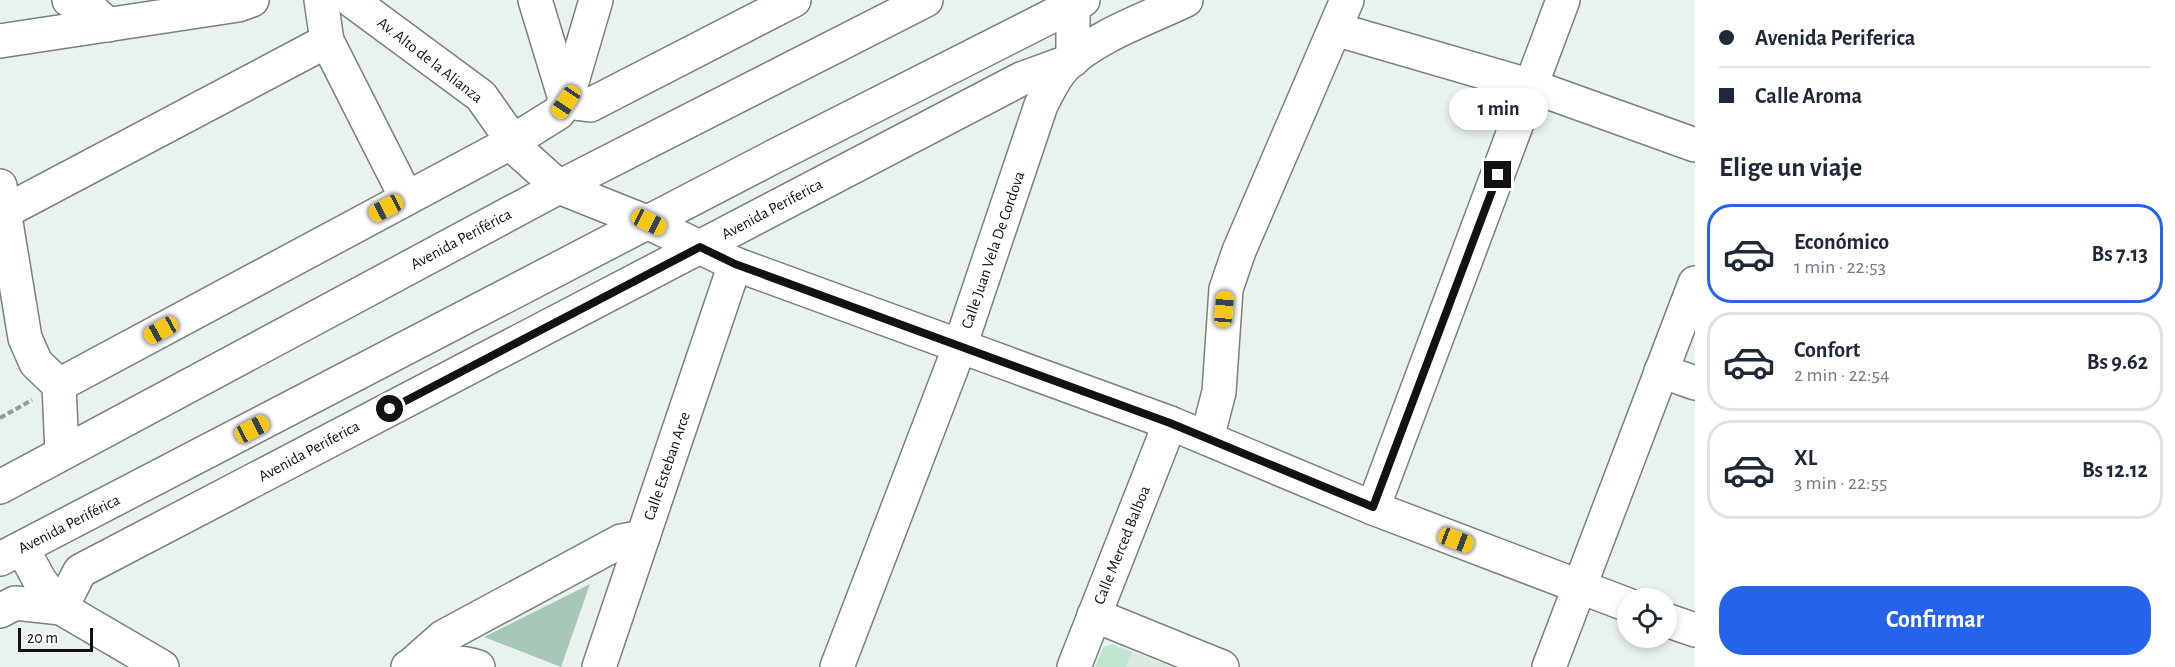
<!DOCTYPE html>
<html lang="es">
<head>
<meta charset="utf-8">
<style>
  :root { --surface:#fff; --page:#f6f6f7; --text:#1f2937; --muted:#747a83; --line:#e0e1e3; --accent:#2563eb }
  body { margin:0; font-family:"Alegreya Sans",sans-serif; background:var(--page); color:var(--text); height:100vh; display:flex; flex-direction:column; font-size:22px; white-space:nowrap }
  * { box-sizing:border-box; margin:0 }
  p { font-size:20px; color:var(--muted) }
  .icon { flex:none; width:33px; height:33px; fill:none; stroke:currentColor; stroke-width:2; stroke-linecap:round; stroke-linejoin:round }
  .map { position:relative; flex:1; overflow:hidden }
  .details { display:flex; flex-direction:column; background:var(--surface); width:480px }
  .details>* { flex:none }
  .banner { display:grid; align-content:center; height:132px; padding:0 24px; background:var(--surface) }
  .tools { position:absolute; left:1617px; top:588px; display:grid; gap:12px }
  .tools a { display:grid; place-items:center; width:60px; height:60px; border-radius:50%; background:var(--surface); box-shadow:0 3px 9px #0003; font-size:30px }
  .scale { position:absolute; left:18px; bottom:15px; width:75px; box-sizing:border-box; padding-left:6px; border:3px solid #101311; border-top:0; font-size:16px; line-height:21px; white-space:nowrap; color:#101311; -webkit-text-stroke:4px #fff; paint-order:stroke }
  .end { position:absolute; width:27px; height:27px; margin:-14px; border:8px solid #101311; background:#fff; box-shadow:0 0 0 3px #fff }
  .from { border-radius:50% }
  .bubble { position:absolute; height:42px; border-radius:21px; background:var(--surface); box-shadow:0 3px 9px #0003; font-size:20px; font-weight:600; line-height:42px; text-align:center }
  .car { position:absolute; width:18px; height:36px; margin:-18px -9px; border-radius:8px; box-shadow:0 0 4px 2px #0007; background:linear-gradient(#f5c518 24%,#345 0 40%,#f5c518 0 76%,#345 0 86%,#f5c518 0) }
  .banner b { display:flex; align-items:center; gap:21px; height:57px; font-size:22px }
  .banner b+b { border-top:2px solid var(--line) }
  .banner i { width:15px; height:15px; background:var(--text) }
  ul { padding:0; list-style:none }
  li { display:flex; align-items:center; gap:18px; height:99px; margin:0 12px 9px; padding:0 12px; border:3px solid var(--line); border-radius:24px }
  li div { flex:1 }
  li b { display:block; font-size:22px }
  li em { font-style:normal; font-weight:600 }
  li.selected { border-color:var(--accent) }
  li>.icon { width:54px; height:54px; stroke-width:1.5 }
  h2 { padding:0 24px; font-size:27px; line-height:72px }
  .cta { display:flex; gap:12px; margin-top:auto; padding:12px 24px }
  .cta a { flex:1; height:69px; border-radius:24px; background:var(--accent); color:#fff; font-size:24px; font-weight:600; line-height:69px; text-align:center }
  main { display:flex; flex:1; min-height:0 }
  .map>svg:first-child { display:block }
  .built { fill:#daeae1 }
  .green { fill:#a7c8b7 }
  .building { fill:#bfe5d1 }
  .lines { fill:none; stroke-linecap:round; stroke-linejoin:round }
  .minor-casing { stroke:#79817c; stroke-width:36 }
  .path { stroke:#939996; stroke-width:4; stroke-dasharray:6 3; stroke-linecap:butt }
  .minor { stroke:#fff; stroke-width:33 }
  .route { stroke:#101311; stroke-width:8 }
  .labels { text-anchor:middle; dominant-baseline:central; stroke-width:5; stroke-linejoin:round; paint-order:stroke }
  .street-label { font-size:16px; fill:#101311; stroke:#fff }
</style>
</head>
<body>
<main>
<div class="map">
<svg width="1695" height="667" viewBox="0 0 1695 667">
  <rect width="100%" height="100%" fill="#eaf2ee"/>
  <path class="built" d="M1111,644L1173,667H1095L1103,648Z"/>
  <path class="green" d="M590,584L561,667L484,637Z"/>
  <path class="building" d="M1111,644L1132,652L1126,667H1095L1103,648Z"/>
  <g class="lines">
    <g class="minor-casing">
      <g id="minor">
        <path d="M69,0L86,5L108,25"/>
        <path d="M351,0L481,96L505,130L510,143L559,187L649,223L735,264L1170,423L1373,508L1628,605"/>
        <path d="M596,0L566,102L590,105L794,0"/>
        <path d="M1335,29L1531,86L1695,145"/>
        <path d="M0,41L238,5L252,0"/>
        <path d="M327,41L406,197"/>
        <path d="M0,186L25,338L36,363L59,385L62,453"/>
        <path d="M4,212L327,41L321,0"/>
        <path d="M1661,371L1695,383"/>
        <path d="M59,385L510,143L558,113L566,102L535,0"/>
        <path d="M1207,438L1219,392L1226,289L1239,251L1347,0"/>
        <path d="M0,487L559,187L926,0"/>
        <path d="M1373,508L1563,0"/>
        <path d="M22,548L40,581L61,608L80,571L1021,79L1073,60V5"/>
        <path d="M0,559L773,157L1083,0"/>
        <path d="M0,611L15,603L61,608L162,667"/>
        <path d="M1094,615L1222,667"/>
        <path d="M1666,620L1695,630"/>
        <path d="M408,667C431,664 456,659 478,667"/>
        <path d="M409,667L443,637L621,541L643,537"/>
        <path d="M599,667L735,264"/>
        <path d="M837,667L960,346L1041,105C1048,92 1054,77 1065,66C1097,35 1147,19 1186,0"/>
        <path d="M1074,667L1170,423"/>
        <path d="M1549,667L1695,283"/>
      </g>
    </g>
    <path class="path" d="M0,418L32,400"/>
    <use href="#minor" class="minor"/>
  </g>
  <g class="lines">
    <path class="route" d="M390,409L700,247L735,264L1170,423L1373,507L1498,175"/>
  </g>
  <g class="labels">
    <g class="street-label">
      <text transform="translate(430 60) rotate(38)">Av. Alto de la Alianza</text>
      <text transform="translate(772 209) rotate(-28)">Avenida Periferica</text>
      <text transform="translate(461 239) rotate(-28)">Avenida Periférica</text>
      <text transform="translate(993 250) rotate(-71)">Calle Juan Vela De Cordova</text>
      <text transform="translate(309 451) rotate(-28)">Avenida Periferica</text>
      <text transform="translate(667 466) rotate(-71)">Calle Esteban Arce</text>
      <text transform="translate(69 524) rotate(-27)">Avenida Periférica</text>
      <text transform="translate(1122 545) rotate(-68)">Calle Merced Balboa</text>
    </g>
  </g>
</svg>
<div class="tools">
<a><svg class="icon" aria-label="locate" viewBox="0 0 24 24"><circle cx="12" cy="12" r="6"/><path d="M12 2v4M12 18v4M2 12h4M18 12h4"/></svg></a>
</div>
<div class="scale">20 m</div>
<i class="end from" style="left:390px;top:409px"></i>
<i class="end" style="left:1498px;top:175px"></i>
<div class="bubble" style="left:1449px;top:88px;width:99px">1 min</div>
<i class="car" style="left:566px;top:102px;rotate:214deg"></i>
<i class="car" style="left:386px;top:208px;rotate:242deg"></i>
<i class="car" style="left:649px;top:222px;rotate:116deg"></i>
<i class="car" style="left:1224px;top:309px;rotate:5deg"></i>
<i class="car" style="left:161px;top:330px;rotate:241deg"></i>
<i class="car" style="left:252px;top:429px;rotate:62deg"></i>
<i class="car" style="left:1456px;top:540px;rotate:111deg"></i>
</div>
<section class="details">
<div class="banner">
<b><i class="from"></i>Avenida Periferica</b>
<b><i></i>Calle Aroma</b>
</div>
<h2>Elige un viaje</h2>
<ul>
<li class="selected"><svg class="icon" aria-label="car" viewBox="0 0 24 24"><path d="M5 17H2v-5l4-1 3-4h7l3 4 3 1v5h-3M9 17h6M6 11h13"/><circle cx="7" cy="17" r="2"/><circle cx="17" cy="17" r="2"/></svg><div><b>Económico</b><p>1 min · 22:53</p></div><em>Bs 7.13</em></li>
<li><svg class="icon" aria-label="car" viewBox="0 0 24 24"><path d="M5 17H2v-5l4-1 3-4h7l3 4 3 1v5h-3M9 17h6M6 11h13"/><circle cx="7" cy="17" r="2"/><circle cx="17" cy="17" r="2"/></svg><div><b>Confort</b><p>2 min · 22:54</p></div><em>Bs 9.62</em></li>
<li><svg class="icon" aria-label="car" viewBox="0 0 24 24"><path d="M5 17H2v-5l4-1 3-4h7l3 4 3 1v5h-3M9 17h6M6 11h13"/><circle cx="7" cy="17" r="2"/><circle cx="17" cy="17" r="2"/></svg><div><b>XL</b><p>3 min · 22:55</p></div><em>Bs 12.12</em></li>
</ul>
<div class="cta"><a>Confirmar</a></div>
</section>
</main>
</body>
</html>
